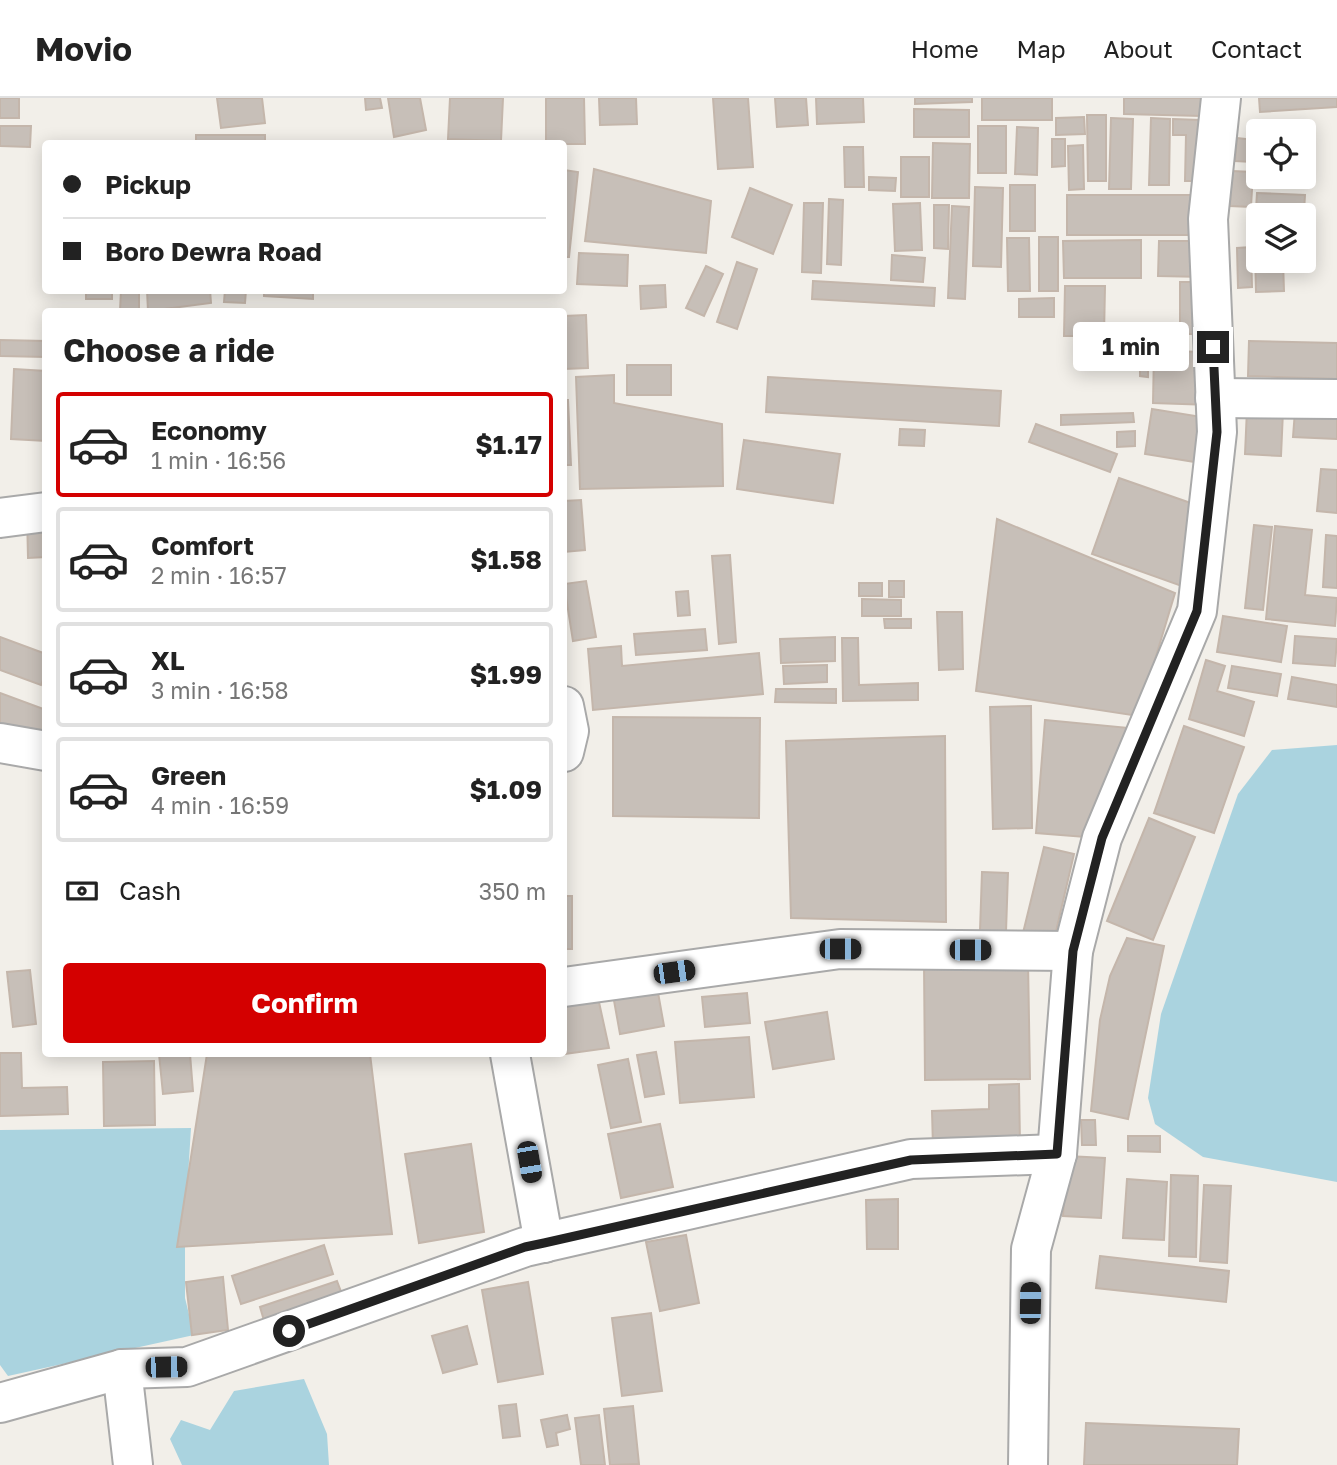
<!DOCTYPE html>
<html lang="en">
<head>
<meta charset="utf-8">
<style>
  :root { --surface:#fff; --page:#f6f6f6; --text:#222; --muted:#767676; --line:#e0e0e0; --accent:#d40000 }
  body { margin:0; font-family:"Golos Text",sans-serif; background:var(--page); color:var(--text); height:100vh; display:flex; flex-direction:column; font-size:26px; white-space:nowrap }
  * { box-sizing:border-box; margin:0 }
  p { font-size:23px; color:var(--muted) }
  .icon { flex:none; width:38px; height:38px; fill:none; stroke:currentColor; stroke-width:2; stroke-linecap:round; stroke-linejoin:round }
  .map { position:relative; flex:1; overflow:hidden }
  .sheet { position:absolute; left:42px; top:210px; width:525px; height:749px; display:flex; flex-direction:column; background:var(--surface); border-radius:7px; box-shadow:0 4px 18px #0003 }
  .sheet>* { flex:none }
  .banner { position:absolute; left:42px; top:42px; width:525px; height:154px; border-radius:7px; box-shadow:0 4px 18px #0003; display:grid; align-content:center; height:154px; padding:0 21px; background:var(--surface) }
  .controls { position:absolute; left:1246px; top:21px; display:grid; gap:14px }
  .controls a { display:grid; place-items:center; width:70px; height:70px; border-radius:7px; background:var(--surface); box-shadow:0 4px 18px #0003; font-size:35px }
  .end { position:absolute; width:32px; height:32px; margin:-16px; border:9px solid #222; background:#fff; box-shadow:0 0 0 4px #fff }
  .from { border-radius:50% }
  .bubble { position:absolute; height:49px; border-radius:7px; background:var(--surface); box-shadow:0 4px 18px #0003; font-size:23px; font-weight:700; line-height:49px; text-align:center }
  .car { position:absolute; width:21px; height:42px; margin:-21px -10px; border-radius:9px; box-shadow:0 0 5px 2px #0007; background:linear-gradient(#222 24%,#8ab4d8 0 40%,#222 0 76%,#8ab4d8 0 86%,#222 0) }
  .banner b { display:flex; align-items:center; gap:24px; height:66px; font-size:26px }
  .banner b+b { border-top:2px solid var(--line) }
  .banner i { width:18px; height:18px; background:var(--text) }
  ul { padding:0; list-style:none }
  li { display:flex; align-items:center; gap:21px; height:105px; margin:0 14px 10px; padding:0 7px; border:4px solid var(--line); border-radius:7px }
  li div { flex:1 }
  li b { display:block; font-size:26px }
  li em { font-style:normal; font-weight:700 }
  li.selected { border-color:var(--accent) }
  li>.icon { width:63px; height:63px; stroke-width:1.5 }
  h2 { padding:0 21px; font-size:32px; line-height:84px }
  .pay { display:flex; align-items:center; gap:18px; height:77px; padding:0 21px; font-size:26px }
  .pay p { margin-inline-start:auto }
  .cta { display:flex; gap:14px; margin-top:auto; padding:14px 21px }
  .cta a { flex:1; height:80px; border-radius:7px; background:var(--accent); color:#fff; font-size:28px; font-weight:700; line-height:80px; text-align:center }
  header { display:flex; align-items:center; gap:42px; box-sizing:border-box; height:98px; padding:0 35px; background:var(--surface); border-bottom:2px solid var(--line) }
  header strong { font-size:33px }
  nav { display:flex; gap:38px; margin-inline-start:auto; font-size:24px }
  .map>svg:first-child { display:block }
  .water { fill:#aad3df }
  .building { fill:#c7bfb8; stroke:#c4b6ab; stroke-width:2 }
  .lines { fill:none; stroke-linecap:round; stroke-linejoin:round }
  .minor-casing { stroke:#a9a9a9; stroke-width:42 }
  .minor { stroke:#fff; stroke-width:38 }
  .route { stroke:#222; stroke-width:9 }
</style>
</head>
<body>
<header>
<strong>Movio</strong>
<nav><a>Home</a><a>Map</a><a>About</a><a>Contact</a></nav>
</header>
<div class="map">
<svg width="1337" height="1367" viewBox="0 0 1337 1367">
  <rect width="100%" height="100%" fill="#f2efe9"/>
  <g class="water">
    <path d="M1337,647V1084L1203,1059L1155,1026L1148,1000L1161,916L1238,696L1272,652Z"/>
    <path d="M191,1030L185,1127V1200L194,1237L8,1278L0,1267V1032Z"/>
    <path d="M304,1281L327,1336L329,1367H182L170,1341L181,1322L210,1332L234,1293Z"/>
  </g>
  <g class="building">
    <rect x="0" y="0" width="19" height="20"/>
    <path d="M217,0H262L265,25L221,30Z"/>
    <path d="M365,0H380L382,10L366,12Z"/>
    <path d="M388,0H420L426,32L394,39Z"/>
    <path d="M450,0H503L501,43L448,41Z"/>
    <path d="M546,0H584L585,46H546Z"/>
    <path d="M599,0H636L637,26L600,27Z"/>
    <path d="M713,0H748L753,69L718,71Z"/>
    <path d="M775,0H806L808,27L777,29Z"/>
    <path d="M816,0H863L864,24L817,26Z"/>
    <path d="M915,0H972V4L915,6Z"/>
    <rect x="982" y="0" width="70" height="22"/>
    <path d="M1124,0H1202L1201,18L1124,16Z"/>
    <path d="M1259,0H1337V9L1260,14Z"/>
    <path d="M914,11L969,12V39H914Z"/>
    <path d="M1087,17H1106V83H1088Z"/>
    <path d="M1084,19L1085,36L1056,37V20Z"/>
    <path d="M1111,20L1133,21L1131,91H1109Z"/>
    <path d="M1151,20L1170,21L1169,87H1149Z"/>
    <path d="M1173,21L1200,22L1199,83H1185L1186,37H1173Z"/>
    <path d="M0,28H31L30,49L0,48Z"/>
    <rect x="978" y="28" width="28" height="47"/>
    <path d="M1017,29L1038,30L1037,77L1015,76Z"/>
    <rect x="196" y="37" width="69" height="9"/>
    <path d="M1237,40L1254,42L1253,64L1235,63Z"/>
    <path d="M1052,41H1065V68L1052,69Z"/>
    <path d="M933,45L970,46L969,100H932Z"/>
    <path d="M1083,47L1084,91L1069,92L1068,48Z"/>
    <path d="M844,49H863L864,89H845Z"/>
    <rect x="901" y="59" width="28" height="40"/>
    <path d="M1304,67H1307V88L1259,89V79H1304Z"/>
    <path d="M594,71L711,103L706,155L585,143Z"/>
    <path d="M564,72L578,74L569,159H564Z"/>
    <path d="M1232,73L1253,74L1251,109L1230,108Z"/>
    <path d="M869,79L896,80L895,93L869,92Z"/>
    <rect x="1010" y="87" width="25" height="46"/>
    <path d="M975,89L1003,90L1001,169L973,168Z"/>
    <path d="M750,90L792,107L773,156L732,139Z"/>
    <path d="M1257,95L1305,97L1304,113L1256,111Z"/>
    <rect x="1067" y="97" width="126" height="40"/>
    <path d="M829,101L843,102L841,167L827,166Z"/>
    <path d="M804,105H823L821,175L802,174Z"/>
    <path d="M920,105L922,152L895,153L893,106Z"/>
    <path d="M934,107H949L948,151L934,150Z"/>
    <path d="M952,108L969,109L965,201L948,200Z"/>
    <rect x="1039" y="139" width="19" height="54"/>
    <path d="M1007,140H1029L1030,193H1008Z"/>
    <path d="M1141,142V180H1064L1063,143Z"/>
    <path d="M1159,143H1206L1205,179L1158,178Z"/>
    <path d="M1251,149L1252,189L1238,190L1237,150Z"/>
    <path d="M1255,151H1258V163H1283L1284,193L1256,194Z"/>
    <path d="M579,155L628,157L627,188L577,186Z"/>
    <path d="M892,157L925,160L923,184L891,182Z"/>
    <path d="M737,164L757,171L737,231L717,224Z"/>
    <path d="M706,168L723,176L704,218L686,210Z"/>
    <path d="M813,183L935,190L934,208L812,201Z"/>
    <path d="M1180,184H1198L1197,236H1180Z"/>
    <path d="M665,187L666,209L641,211L640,188Z"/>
    <path d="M1065,188H1105L1104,238H1064Z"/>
    <rect x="86" y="192" width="26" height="9"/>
    <path d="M121,192H139V213H120Z"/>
    <path d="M147,192H210L211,205L148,213Z"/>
    <path d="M225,192H246L245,205L224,204Z"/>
    <path d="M264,192H313V201L264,198Z"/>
    <path d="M1054,200V219H1019V201Z"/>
    <path d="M586,217L588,270L564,271V218Z"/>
    <path d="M0,242L46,243V259L0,258Z"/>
    <path d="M1249,243L1337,245V281L1248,278Z"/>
    <path d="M1140,251H1148V279L1140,278Z"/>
    <path d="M1154,253L1212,254L1211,307L1153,305Z"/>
    <rect x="627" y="267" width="44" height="30"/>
    <path d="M14,271L46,273V343L11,341Z"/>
    <path d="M614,277V305L722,326L723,388L580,391L576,279Z"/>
    <path d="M768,279L1001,293L999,328L766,314Z"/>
    <path d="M564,302H568L571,367H564Z"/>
    <path d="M1152,311L1208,320L1201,365L1145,356Z"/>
    <path d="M1247,311L1283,313L1281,358L1245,356Z"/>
    <path d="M1295,313L1337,315V341L1293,339Z"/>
    <path d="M1133,315L1134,324L1061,327V317Z"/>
    <path d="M1036,326L1117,356L1110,374L1029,344Z"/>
    <path d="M900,331L925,332L924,348L899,347Z"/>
    <path d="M1135,333V348L1117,349V334Z"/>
    <path d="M744,342L840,356L833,405L737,391Z"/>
    <path d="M1321,371L1337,372V415L1317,413Z"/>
    <path d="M1119,380L1205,410L1190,491L1092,456Z"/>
    <path d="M581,402L585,452L564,454V403Z"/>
    <path d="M46,416V459L28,460L27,417Z"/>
    <path d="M997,421L1175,495L1138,618L976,593Z"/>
    <path d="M1254,427L1272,429L1263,512L1245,510Z"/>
    <path d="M1275,428L1312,432L1305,497L1337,500L1335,528L1266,521Z"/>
    <path d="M1326,437L1337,438V490L1323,489Z"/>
    <path d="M730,457L736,544L719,546L712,458Z"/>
    <path d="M586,483L596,539L573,543L564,486Z"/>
    <rect x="889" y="483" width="15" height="16"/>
    <rect x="859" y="485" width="23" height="13"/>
    <path d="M688,493L690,517L678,518L676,494Z"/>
    <path d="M862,501L901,502V518H862Z"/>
    <path d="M937,514H962L963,571L939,572Z"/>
    <path d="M1223,518L1287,528L1281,564L1217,554Z"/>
    <path d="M884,521H911V530H885Z"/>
    <path d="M705,531L707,552L636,557L634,536Z"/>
    <path d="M1295,538L1337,541L1335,568L1293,565Z"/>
    <path d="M0,539L46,556V575L41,587L0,572Z"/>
    <path d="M835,539V563L781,565L780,541Z"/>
    <path d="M842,540H858L859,587L918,585V602L843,603Z"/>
    <path d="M621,548L622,568L759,555L763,596L593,612L588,551Z"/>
    <path d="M1206,562L1225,568L1217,593L1254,604L1244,638L1189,621Z"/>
    <path d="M827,567V584L784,586L783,568Z"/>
    <path d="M1232,568L1281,576L1277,598L1228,590Z"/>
    <path d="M1292,579L1337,587V609L1288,601Z"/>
    <path d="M776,591H836V605L775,604Z"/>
    <path d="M0,595L46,612L45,645L0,628Z"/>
    <path d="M1031,608L1032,730L993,731L990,609Z"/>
    <path d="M613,619L760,620L759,720L613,718Z"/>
    <path d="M1045,622L1140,631L1098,740L1036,735Z"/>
    <path d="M1184,628L1244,649L1214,735L1154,715Z"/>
    <path d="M945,638L946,824L791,820L786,643Z"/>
    <path d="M1149,720L1195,739L1153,842L1107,823Z"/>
    <path d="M1044,749L1074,756L1054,842L1023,835Z"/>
    <path d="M982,774L1008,775L1006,834L980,833Z"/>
    <rect x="564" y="798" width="8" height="53"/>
    <path d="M1127,840L1164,848L1128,1021L1091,1013L1100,922L1110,878Z"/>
    <path d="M652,861L664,928L620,936L608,869Z"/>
    <path d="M1028,863L1030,981L925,982L924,864Z"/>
    <path d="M30,872L36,926L13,929L7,874Z"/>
    <path d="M592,872L609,950L564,956V877Z"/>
    <path d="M747,895L750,925L705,929L702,899Z"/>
    <path d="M827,914L834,961L773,971L765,924Z"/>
    <path d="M749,939L754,999L680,1005L675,944Z"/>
    <path d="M656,954L664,996L645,999L637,957Z"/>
    <path d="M0,955H21L22,990L67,989L68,1016L0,1018Z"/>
    <path d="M159,956H190L193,993L163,996Z"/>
    <path d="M207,956H370L392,1136L177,1149Z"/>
    <path d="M628,961L641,1024L611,1030L598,967Z"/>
    <path d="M154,963L155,1027L104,1028L103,964Z"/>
    <path d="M1019,986L1020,1047L933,1049L932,1013L989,1011V987Z"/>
    <path d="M1081,1022H1095L1096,1047H1082Z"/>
    <path d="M660,1026L673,1089L621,1100L608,1036Z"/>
    <path d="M1128,1038H1160V1054L1128,1053Z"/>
    <path d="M471,1046L484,1134L419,1145L405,1056Z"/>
    <path d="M1067,1058L1105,1060L1101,1120L1063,1118Z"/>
    <path d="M1171,1077L1198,1078L1196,1159L1169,1158Z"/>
    <path d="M1127,1081L1167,1084L1164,1142L1123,1140Z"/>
    <path d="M1204,1087L1231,1088L1227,1165L1200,1163Z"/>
    <path d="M898,1101V1151H867L866,1102Z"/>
    <path d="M686,1137L699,1205L660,1213L646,1144Z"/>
    <path d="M324,1147L333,1176L241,1206L232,1178Z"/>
    <path d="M1100,1158L1229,1173L1226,1204L1096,1190Z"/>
    <path d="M223,1179L228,1232L192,1237L186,1184Z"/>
    <path d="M337,1183L343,1199L265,1226L260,1209Z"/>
    <path d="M528,1184L543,1276L498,1284L482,1192Z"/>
    <path d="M651,1215L662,1293L622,1298L612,1220Z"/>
    <path d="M467,1228L477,1266L443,1275L432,1238Z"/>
    <path d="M516,1306L520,1338L503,1340L499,1308Z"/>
    <path d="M633,1308L639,1366L610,1367L604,1311Z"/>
    <path d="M567,1317L570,1331L556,1335L558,1347L547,1349L541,1322Z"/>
    <path d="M599,1317L605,1367H581L575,1320Z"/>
    <path d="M1086,1325L1239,1331L1237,1367H1084Z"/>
  </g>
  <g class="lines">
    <g class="minor-casing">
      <g id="minor">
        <path d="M1215,300L1337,301"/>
        <path d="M0,420L46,414"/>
        <path d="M564,608L569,633L564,654"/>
        <path d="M0,645L46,653"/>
        <path d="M564,889L840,851L1073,853"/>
        <path d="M510,956L544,1145"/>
        <path d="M122,1271L133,1367"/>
        <path d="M0,1305L122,1271L187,1269L525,1149L911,1061L1057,1056"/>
        <path d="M1028,1367L1031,1151L1057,1056L1073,853L1102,740L1197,513L1217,334L1208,121L1221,0"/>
      </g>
    </g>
    <use href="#minor" class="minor"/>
  </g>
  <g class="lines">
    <path class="route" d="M289,1233L525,1149L544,1145L911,1062L1057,1056L1073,853L1102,740L1197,513L1217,334L1213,249"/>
  </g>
</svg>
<div class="controls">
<a><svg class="icon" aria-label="locate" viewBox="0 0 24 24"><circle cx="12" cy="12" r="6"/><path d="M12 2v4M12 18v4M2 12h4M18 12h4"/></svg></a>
<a><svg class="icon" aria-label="layers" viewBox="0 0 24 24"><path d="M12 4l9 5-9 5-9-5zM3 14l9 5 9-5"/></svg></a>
</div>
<i class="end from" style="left:289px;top:1233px"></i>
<i class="end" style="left:1213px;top:249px"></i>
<div class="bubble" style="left:1073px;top:224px;width:116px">1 min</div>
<i class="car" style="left:840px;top:851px;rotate:90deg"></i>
<i class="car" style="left:970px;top:852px;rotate:90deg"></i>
<i class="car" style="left:674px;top:874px;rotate:82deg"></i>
<i class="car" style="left:529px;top:1064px;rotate:170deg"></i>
<i class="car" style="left:1030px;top:1205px;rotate:1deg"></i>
<i class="car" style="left:166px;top:1269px;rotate:89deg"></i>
<div class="banner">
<b><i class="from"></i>Pickup</b>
<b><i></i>Boro Dewra Road</b>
</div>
<section class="sheet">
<h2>Choose a ride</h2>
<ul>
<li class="selected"><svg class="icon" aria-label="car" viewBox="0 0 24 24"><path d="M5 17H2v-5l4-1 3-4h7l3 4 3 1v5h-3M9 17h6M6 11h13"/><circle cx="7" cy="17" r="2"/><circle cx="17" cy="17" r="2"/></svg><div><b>Economy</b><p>1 min · 16:56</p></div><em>$1.17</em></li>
<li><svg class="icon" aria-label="car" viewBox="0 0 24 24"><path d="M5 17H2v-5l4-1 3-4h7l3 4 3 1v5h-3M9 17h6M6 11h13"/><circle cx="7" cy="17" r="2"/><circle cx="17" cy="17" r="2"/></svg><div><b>Comfort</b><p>2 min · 16:57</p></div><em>$1.58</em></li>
<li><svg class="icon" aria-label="car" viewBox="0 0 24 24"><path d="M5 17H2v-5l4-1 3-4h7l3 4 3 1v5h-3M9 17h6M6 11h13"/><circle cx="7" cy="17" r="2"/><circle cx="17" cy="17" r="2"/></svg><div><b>XL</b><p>3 min · 16:58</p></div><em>$1.99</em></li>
<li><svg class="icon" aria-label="car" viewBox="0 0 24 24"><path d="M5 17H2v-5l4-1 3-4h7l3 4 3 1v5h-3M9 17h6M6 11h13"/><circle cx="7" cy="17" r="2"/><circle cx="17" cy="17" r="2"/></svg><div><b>Green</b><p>4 min · 16:59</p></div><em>$1.09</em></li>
</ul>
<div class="pay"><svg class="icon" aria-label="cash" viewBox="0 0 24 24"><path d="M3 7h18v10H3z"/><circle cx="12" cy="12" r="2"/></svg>Cash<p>350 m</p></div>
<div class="cta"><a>Confirm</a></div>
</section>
</div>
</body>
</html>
